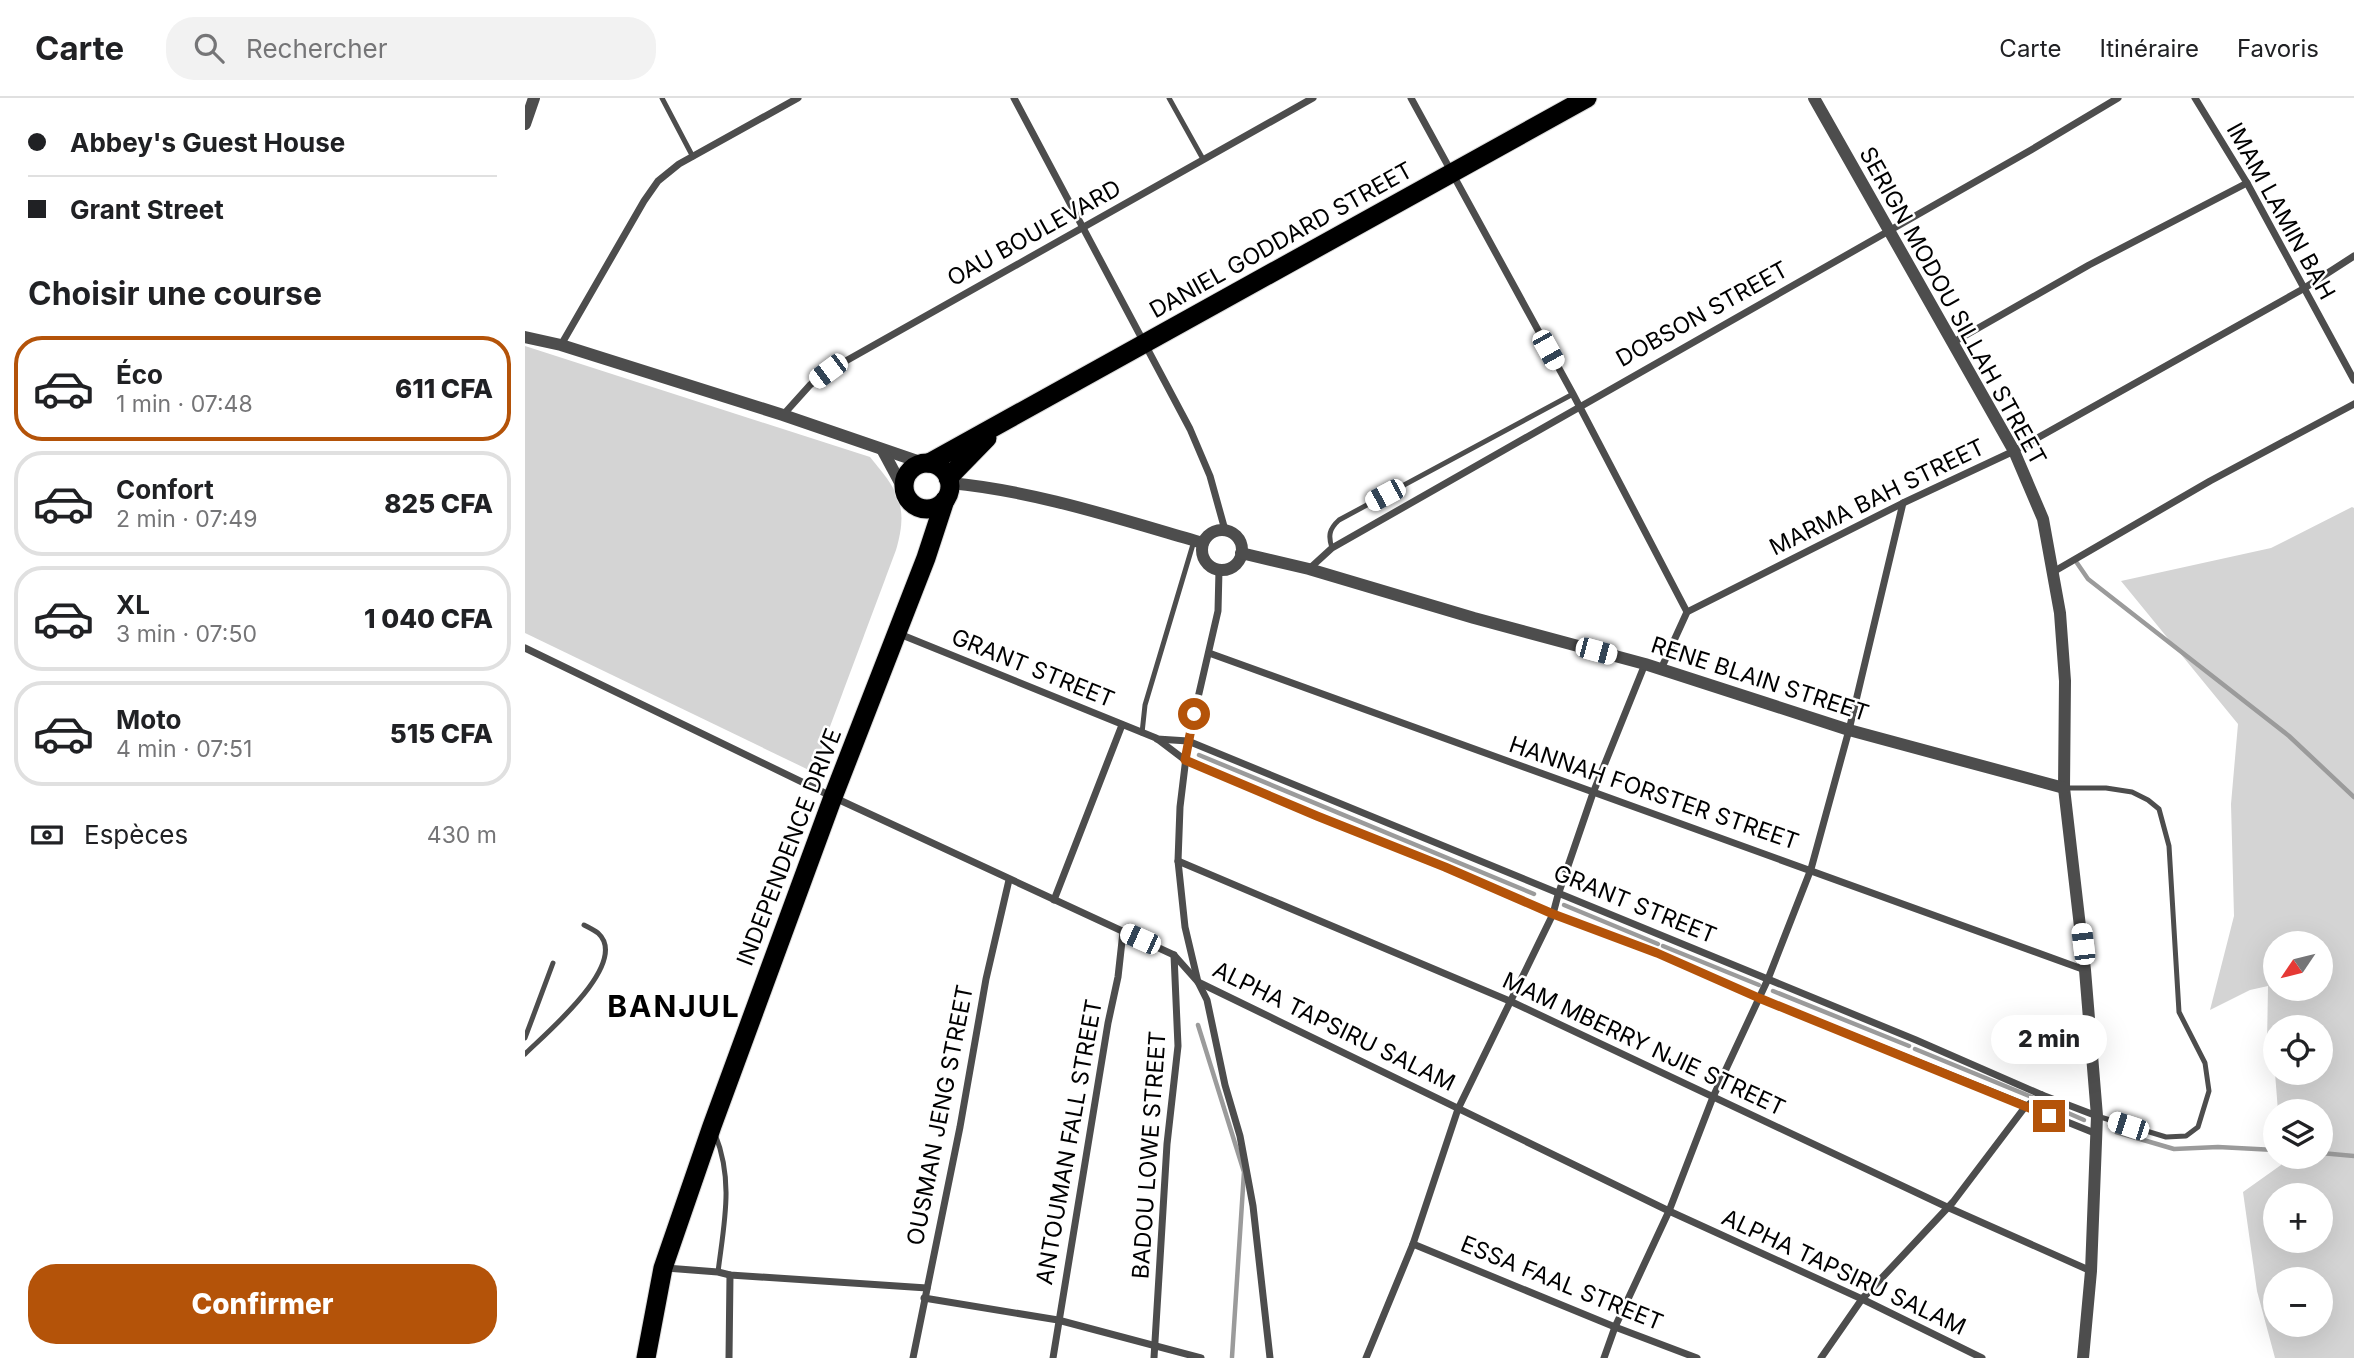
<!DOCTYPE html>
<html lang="fr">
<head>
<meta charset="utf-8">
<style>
  :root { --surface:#fff; --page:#f2f2f2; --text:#202124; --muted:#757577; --line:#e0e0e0; --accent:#b45309 }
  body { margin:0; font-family:Inter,sans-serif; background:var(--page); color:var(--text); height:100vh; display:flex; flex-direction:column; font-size:26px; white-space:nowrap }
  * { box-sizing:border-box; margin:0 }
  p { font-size:23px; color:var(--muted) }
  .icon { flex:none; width:38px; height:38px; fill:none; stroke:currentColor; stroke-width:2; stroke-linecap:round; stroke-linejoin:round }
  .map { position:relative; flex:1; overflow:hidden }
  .details { display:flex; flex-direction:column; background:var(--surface); width:525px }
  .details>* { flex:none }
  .banner { display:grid; align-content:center; height:154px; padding:0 28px; background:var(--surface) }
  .needle { width:46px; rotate:235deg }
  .fabs { position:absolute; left:1738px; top:833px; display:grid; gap:14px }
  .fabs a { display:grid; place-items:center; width:70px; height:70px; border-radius:50%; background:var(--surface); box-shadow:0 7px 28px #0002; font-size:35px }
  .end { position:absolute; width:32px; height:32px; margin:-16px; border:9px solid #b45309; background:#fff; box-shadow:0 0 0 4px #fff }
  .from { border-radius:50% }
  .bubble { position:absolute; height:49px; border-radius:24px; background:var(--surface); box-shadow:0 7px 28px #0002; font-size:23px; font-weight:800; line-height:49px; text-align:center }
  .car { position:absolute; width:21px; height:42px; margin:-21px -10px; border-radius:9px; box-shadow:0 0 5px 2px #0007; background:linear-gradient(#fff 24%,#345 0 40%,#fff 0 76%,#345 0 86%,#fff 0) }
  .banner b { display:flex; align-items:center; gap:24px; height:66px; font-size:26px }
  .banner b+b { border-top:2px solid var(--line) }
  .banner i { width:18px; height:18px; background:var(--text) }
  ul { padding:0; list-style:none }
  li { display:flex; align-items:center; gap:21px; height:105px; margin:0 14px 10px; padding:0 14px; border:4px solid var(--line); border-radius:28px }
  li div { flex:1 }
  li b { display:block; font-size:26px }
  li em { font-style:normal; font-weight:800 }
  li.current { border-color:var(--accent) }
  li>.icon { width:63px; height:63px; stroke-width:1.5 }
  h2 { padding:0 28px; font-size:32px; line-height:84px }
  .pay { display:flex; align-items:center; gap:18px; height:77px; padding:0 28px; font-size:26px }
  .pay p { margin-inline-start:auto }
  .button { display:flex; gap:14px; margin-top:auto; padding:14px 28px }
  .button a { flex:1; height:80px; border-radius:28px; background:var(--accent); color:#fff; font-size:28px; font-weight:800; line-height:80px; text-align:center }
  header { display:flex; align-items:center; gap:42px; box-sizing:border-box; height:98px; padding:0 35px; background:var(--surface); border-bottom:2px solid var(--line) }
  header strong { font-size:33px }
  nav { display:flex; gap:38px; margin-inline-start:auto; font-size:24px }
  .search { width:490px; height:63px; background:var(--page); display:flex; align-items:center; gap:18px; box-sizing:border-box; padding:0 24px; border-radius:28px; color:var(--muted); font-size:26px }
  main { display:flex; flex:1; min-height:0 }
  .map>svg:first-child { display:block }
  .green { fill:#d4d4d4; fill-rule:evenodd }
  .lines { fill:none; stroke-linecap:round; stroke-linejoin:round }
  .stream { stroke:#9b9b9b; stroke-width:4.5 }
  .trunk-casing { stroke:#dbdbdb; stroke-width:21 }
  .service { stroke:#4d4d4d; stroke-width:5 }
  .minor { stroke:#4d4d4d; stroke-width:7 }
  .tertiary { stroke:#4d4d4d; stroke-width:12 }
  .trunk { stroke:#000; stroke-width:19 }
  .route { stroke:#b45309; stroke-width:9 }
  .labels { text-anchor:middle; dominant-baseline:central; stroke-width:5; stroke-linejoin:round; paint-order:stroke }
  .street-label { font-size:23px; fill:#000; stroke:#fff }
  .district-label { font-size:30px; font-weight:bold; letter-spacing:2px; fill:#000; stroke:#fff }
</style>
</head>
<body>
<header>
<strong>Carte</strong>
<div class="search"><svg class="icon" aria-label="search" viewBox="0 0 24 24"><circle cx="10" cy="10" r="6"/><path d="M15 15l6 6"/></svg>Rechercher</div>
<nav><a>Carte</a><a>Itinéraire</a><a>Favoris</a></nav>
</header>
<main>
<section class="details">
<div class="banner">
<b><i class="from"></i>Abbey's Guest House</b>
<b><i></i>Grant Street</b>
</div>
<h2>Choisir une course</h2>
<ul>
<li class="current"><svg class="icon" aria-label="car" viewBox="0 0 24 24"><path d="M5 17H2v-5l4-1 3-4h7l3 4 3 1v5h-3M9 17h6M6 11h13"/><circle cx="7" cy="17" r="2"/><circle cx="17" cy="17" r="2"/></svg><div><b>Éco</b><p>1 min · 07:48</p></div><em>611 CFA</em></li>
<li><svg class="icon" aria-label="car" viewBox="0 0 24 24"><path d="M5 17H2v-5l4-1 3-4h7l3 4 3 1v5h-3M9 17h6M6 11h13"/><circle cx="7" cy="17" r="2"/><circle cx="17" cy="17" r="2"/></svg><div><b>Confort</b><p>2 min · 07:49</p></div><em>825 CFA</em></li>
<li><svg class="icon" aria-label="car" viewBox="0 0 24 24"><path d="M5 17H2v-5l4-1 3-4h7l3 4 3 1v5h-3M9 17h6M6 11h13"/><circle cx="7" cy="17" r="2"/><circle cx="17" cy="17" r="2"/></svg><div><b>XL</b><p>3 min · 07:50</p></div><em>1 040 CFA</em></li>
<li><svg class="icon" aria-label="car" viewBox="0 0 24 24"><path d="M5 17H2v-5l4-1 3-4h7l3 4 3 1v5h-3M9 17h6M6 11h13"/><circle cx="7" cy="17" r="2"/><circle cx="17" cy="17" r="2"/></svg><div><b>Moto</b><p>4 min · 07:51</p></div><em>515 CFA</em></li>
</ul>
<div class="pay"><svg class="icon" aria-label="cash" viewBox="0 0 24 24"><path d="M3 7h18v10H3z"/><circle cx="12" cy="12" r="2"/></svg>Espèces<p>430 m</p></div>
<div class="button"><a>Confirmer</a></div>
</section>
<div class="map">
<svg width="1829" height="1260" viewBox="0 0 1829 1260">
  <rect width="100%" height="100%" fill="#fff"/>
  <g class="green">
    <path d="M0,248L345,359C373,393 384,407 371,452L288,674L0,535Z"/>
    <path d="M1827,409L1829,410V1260H1750L1732,1193L1718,1094L1756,1067V1059H1796V1013H1753L1750,975H1796V929H1750V970L1749,953L1742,947L1743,888L1725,892L1685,912L1709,818L1706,706L1713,626L1596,483L1746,450ZM1750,845H1796V891H1750ZM1750,1097H1796V1143H1750ZM1796,1181V1227H1750V1181Z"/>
  </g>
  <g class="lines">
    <g class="stream">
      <path d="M1552,465L1563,481L1764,638L1829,699"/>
      <path d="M674,657L1009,796"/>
      <path d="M1039,807L1133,846"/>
      <path d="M1138,848L1234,887"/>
      <path d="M1248,893L1384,948"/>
      <path d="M673,927L719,1074L707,1259"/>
      <path d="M1390,951L1509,1000"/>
      <path d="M1520,1005L1559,1022"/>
      <path d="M1591,1034L1649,1051L1693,1049L1750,1052"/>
      <path d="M1796,1055L1829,1058"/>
    </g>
    <g class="trunk-casing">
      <g id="trunk">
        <path d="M404,365L1062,0"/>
        <circle cx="402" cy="388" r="23"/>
        <path d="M423,380L462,340"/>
        <path d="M121,1260L138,1170L187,1028L308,699L401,460L420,402"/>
      </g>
    </g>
    <g class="service">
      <path d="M137,0L168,59"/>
      <path d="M644,0L678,61"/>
      <path d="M807,450C803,438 804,431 814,422L1048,296"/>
      <path d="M617,635L620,607L669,443"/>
      <path d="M1539,690H1581L1607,694L1623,702L1634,711L1644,748L1654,914L1680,965L1684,993L1673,1029L1661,1038L1641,1039L1572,1018"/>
      <path d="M0,940L28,865"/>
      <path d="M0,956C20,936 106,865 73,835C69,832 63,829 59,827"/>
      <path d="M190,1036C209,1083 199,1125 193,1174"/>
    </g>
    <g class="minor">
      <path d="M489,0L665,331L685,378L700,432"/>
      <path d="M886,0L1048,296L1162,514"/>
      <path d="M1670,0L1722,85L1829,282"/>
      <path d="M1427,245L1564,167L1722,85"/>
      <path d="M36,247L119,103L133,83L154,66L273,0"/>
      <path d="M258,317L285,287L303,273L788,0"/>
      <path d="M784,471L807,450L1506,52L1593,0"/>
      <path d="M694,472L693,513L663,643L655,709L653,763L660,829L673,884L682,902L700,987L715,1038L728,1108L745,1260"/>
      <path d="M1528,474L1685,383L1829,306"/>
      <path d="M372,535L631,640L660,662L792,718L920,769L1028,816L1132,855L1234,900L1572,1036"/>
      <path d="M0,550L308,699L649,857L673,884L1144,1113L1337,1201L1457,1260"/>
      <path d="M684,555L1560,872"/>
      <path d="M1136,571L1162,514L1378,405L1489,353L1778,191L1829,158"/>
      <path d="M632,641L663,643L1391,942L1517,997L1572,1018"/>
      <path d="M653,763L987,904L1422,1109L1566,1173"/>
      <path d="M529,802L597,627"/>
      <path d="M888,1146L1090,1229L1172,1260"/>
      <path d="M141,1170L193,1174L205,1177L402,1190"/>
      <path d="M399,1200L533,1222L676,1260"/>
      <path d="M204,1260L205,1177"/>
      <path d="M388,1260L435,1029L461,881L484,782"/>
      <path d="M528,1260L583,925L593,879L598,834"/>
      <path d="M629,1260L642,1046L653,948L649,857"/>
      <path d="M841,1260L888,1146L933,1011L1028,816L1033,797L1068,695L1120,566"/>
      <path d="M1079,1260L1090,1229L1144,1113L1188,999L1243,881L1286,771L1324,632L1378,405"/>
      <path d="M1296,1260L1337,1201L1428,1104L1500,1009L1517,997"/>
    </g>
    <g class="tertiary">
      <path d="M1289,0L1489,353L1518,421L1535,515L1540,583L1539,690L1560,872L1572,1018L1566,1173L1558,1260"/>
      <path d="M0,26L9,0"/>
      <path d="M0,239L36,247L258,317L398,365"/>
      <path d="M358,353L379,392"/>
      <path d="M425,385C511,393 594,421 678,445"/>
      <circle cx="697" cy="452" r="20"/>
      <path d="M716,455L784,471L949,520L1120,566L1324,632L1539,690"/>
    </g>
    <use href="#trunk" class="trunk"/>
  </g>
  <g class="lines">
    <path class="route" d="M669,616L660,662L792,718L920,769L1028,816L1132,855L1234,900L1524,1018"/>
  </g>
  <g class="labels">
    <g class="street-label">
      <text transform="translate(1756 113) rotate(61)">IMAM LAMIN BAH</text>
      <text transform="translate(509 135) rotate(-29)">OAU BOULEVARD</text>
      <text transform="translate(756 142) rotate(-29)">DANIEL GODDARD STREET</text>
      <text transform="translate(1428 208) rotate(61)">SERIGN MODOU SILLAH STREET</text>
      <text transform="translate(1177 216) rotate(-29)">DOBSON STREET</text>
      <text transform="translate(1352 399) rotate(-26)">MARMA BAH STREET</text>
      <text transform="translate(508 570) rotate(22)">GRANT STREET</text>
      <text transform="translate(1235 581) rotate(18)">RENE BLAIN STREET</text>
      <text transform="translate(1129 695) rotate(19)">HANNAH FORSTER STREET</text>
      <text transform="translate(264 749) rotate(-69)">INDEPENDENCE DRIVE</text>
      <text transform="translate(1110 806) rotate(22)">GRANT STREET</text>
      <text transform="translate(809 928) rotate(26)">ALPHA TAPSIRU SALAM</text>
      <text transform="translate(1119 946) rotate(25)">MAM MBERRY NJIE STREET</text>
      <text transform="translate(415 1017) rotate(-79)">OUSMAN JENG STREET</text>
      <text transform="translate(544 1044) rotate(-80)">ANTOUMAN FALL STREET</text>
      <text transform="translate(624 1057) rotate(-86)">BADOU LOWE STREET</text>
      <text transform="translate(1319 1174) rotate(25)">ALPHA TAPSIRU SALAM</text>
      <text transform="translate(1037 1185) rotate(22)">ESSA FAAL STREET</text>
    </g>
    <g class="district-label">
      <text x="149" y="908">BANJUL</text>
    </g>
  </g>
</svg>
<div class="fabs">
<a><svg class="needle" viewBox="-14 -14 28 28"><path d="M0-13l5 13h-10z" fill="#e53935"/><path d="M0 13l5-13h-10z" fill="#757577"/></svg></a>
<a><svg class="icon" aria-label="locate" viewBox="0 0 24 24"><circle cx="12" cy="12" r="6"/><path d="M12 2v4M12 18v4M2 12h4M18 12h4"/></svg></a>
<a><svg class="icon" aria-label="layers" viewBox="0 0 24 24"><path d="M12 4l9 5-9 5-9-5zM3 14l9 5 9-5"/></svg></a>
<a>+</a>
<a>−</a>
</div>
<i class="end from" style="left:669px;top:616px"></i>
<i class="end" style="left:1524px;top:1018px"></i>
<div class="bubble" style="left:1466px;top:917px;width:116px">2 min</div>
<i class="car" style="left:1023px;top:252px;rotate:151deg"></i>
<i class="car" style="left:303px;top:273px;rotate:233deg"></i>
<i class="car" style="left:860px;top:397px;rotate:242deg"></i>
<i class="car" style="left:1071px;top:553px;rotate:105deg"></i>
<i class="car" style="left:615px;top:841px;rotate:294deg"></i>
<i class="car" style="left:1558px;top:846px;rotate:353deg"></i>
<i class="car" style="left:1603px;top:1028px;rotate:288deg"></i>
</div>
</main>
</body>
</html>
